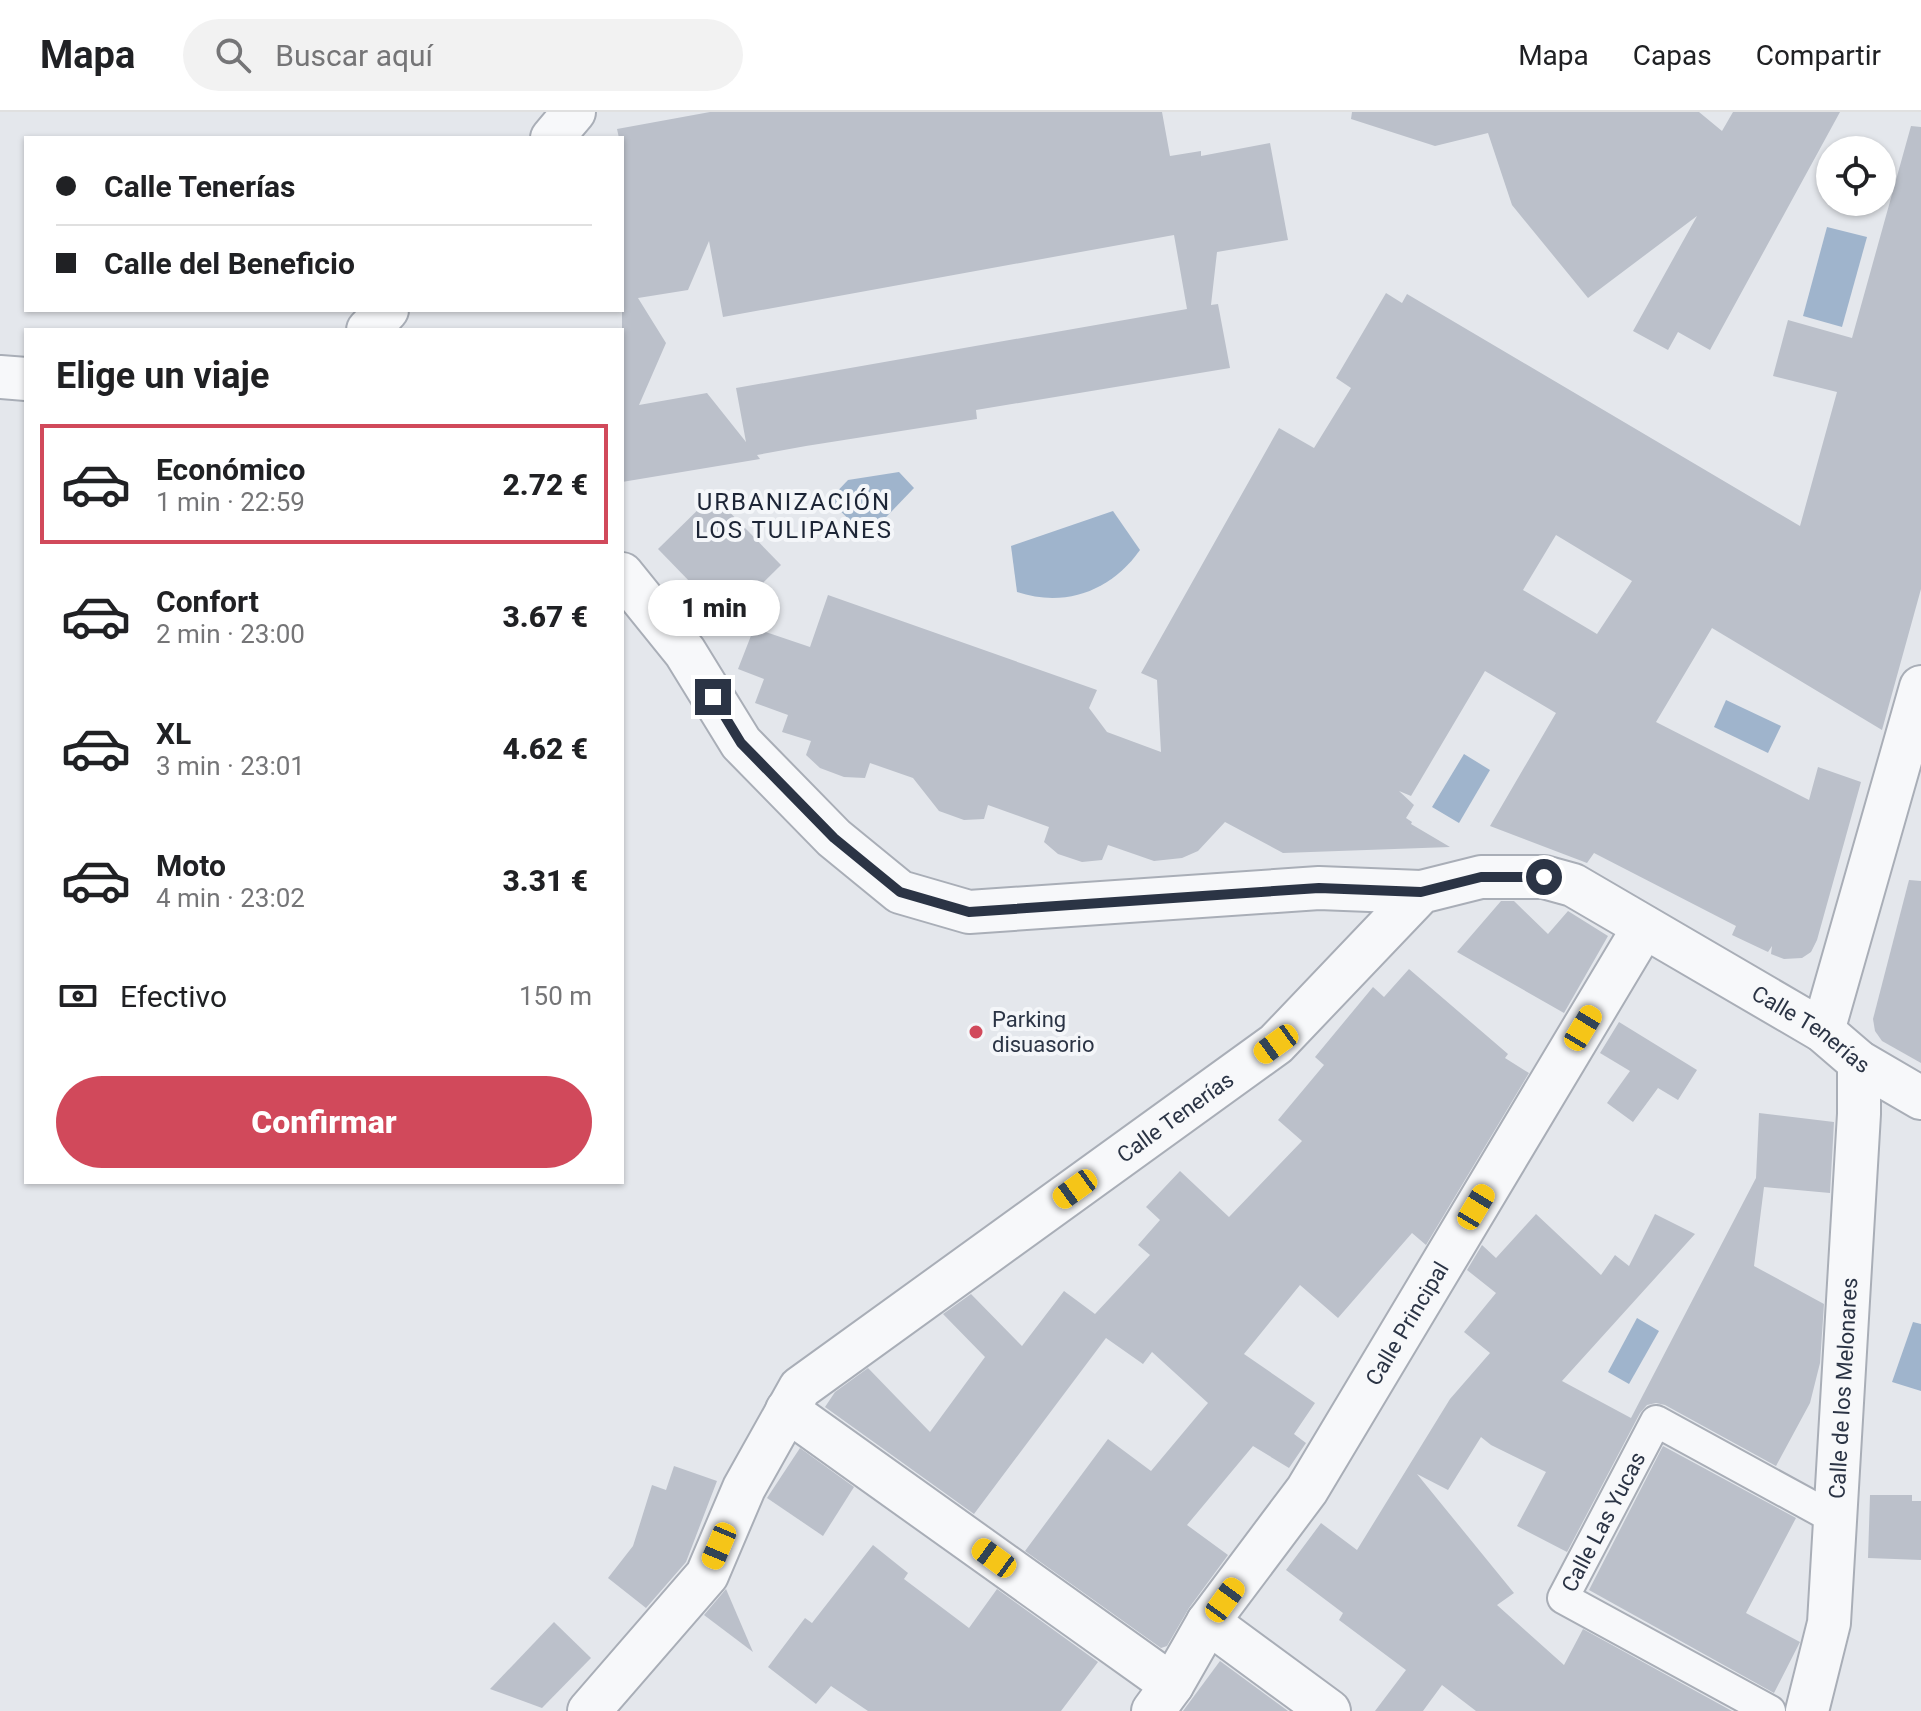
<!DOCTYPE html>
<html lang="es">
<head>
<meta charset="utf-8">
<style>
  :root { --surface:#fff; --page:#f2f2f2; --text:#202124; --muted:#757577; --line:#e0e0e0; --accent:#d1495b }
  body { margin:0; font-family:Roboto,sans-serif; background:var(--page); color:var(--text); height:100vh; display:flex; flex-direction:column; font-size:30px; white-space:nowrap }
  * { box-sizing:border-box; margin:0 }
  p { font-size:26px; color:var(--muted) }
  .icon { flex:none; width:44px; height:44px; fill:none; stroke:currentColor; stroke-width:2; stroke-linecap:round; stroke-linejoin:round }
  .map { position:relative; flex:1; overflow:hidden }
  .side { position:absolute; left:24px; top:216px; width:600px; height:856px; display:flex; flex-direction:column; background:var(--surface); border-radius:0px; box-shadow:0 2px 6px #0004 }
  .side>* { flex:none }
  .banner { position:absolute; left:24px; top:24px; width:600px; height:176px; border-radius:0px; box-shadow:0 2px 6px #0004; display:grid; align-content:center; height:176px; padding:0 32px; background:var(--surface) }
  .controls { position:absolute; left:1816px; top:24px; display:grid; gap:16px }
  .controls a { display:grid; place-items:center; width:80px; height:80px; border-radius:50%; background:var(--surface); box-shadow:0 2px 6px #0004; font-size:40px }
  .end { position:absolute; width:36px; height:36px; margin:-18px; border:10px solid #2b3445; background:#fff; box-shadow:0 0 0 4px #fff }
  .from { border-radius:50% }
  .bubble { position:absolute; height:56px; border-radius:28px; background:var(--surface); box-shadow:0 2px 6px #0004; font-size:26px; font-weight:800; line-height:56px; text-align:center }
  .car { position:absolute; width:24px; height:48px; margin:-24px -12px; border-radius:10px; box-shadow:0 0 6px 2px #0007; background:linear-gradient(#f5c518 24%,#345 0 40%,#f5c518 0 76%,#345 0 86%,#f5c518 0) }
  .banner b { display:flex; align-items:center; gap:28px; height:76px; font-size:30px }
  .banner b+b { border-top:2px solid var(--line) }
  .banner i { width:20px; height:20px; background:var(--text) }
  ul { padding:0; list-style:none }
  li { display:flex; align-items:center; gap:24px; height:120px; margin:0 16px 12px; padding:0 16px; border:4px solid transparent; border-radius:0px }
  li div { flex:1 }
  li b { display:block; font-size:30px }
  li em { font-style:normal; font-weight:800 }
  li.active { border-color:var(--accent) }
  li>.icon { width:72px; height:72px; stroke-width:1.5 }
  h2 { padding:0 32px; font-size:36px; line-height:96px }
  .pay { display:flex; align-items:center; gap:20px; height:88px; padding:0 32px; font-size:30px }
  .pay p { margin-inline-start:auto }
  .button { display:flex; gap:16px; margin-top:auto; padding:16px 32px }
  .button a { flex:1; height:92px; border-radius:48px; background:var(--accent); color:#fff; font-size:32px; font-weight:800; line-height:92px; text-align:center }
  header { display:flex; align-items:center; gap:48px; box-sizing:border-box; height:112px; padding:0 40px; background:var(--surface); border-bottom:2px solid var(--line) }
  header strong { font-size:38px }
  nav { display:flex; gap:44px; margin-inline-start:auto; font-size:28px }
  .search { width:560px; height:72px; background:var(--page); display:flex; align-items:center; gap:20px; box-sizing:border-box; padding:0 28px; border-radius:44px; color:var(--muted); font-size:30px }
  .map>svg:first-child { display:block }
  .water { fill:#9fb4cc }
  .building { fill:#bbc0ca; fill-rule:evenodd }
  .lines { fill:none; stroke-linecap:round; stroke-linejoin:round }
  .pedestrian-casing { stroke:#a9aeb7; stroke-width:34 }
  .minor-casing { stroke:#a9aeb7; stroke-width:46 }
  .pedestrian { stroke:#f7f8fa; stroke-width:30 }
  .minor { stroke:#f7f8fa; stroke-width:42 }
  .route { stroke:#2b3445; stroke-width:10 }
  .poi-dot { fill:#d1495b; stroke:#f4f6f9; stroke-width:3 }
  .labels { text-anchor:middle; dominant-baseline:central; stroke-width:8; stroke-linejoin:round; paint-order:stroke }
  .poi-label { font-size:22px; fill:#2b3445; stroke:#f4f6f9; text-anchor:start }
  .street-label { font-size:22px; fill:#2b3445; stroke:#f4f6f9 }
  .neighbourhood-label { font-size:24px; letter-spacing:2px; fill:#1d2536; stroke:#f4f6f9 }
</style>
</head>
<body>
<header>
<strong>Mapa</strong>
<div class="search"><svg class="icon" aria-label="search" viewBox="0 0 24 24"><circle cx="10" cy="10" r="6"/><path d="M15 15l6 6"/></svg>Buscar aquí</div>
<nav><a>Mapa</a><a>Capas</a><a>Compartir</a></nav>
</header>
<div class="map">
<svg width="1921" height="1599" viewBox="0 0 1921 1599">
  <rect width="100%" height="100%" fill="#e4e7ec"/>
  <g class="water">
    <path d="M1827,115L1867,125L1842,215L1803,204Z"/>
    <path d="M899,360L914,376L867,425L829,388L848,368Z"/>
    <path d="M1113,399L1140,438C1111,479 1065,496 1017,480L1011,434Z"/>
    <path d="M1726,588L1781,614L1768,641L1714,615Z"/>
    <path d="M1464,642L1490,658L1459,711L1432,695Z"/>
    <path d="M1637,1206L1659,1219L1629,1272L1608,1260Z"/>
    <path d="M1913,1210L1921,1212V1279L1892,1270Z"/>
  </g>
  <g class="building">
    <path d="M710,0H1162L1170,44L1201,39V44L1270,31L1288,128L1217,140L1211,193L1218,192L1230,256L976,298L977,307L806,334L757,343L760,347L622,370V26H619L617,17ZM1174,123L1187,197L736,276L746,330L707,281L639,293L666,231L638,186L688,178L709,129L723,205Z"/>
    <path d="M1352,0H1699L1722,19L1733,0H1840L1710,238L1678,220L1668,238L1633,219L1697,104L1588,186L1512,93L1488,21L1435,34L1351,7Z"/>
    <path d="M1911,14L1921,15V477L1882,618L1712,516L1656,610L1809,688L1818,655L1861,670L1817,828L1811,840L1802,846L1784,847L1771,842L1772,834L1768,840L1732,823L1736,814L1594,741L1587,751L1490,714L1556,601L1485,559L1411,684L1399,679L1414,693L1406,706L1412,710L1411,712L1450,735L1283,741L1225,710L1198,739L1182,746L1154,749L1108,733L1102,748L1082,750L1058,742L1044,730L1049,715L988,693L984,707L964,708L939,699L913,666L870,651L865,666L844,665L820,656L806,643L811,629L782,620L788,603L755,591L764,567L738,557L754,516L810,535L828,483L1097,578L1089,596L1107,620L1161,640L1157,568L1141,561L1279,316L1314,336L1351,276L1336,266L1386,181L1402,191L1407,182L1800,414L1837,280L1773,264L1788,208L1852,226ZM1556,423L1632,469L1597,522L1523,478Z"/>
    <path d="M713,383L781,453L726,507L658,437Z"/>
    <path d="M1909,768L1921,769V951L1882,929L1875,919L1873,907Z"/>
    <path d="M1501,789H1514L1548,822L1568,799L1608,824L1564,901L1457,840Z"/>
    <path d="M1409,857L1508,942L1505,946L1529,961L1426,1133L1412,1121L1338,1206L1300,1173L1244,1242L1315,1291L1294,1322L1306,1331L1289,1356L1253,1334L1187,1413L1228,1443L1189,1496L1167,1534L1161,1536L1025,1439L1108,1327L1151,1359L1208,1291L1152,1240L1143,1252L1106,1226L974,1402L825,1295L835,1280L868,1256L930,1320L985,1245L943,1202L971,1182L1022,1234L1064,1179L1095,1202L1150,1143L1138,1133L1160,1108L1146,1095L1180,1059L1229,1105L1302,1029L1278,1008L1324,953L1315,945L1373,875L1384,885Z"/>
    <path d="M1619,910L1697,958L1678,988L1658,976L1633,1010L1607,991L1630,959L1600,941Z"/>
    <path d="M1759,1001L1834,1010L1830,1081L1764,1075L1754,1154L1824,1192L1820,1251L1810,1291L1776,1354L1665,1293L1656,1291L1647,1293L1640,1301L1567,1440L1517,1414L1546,1360L1491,1333L1481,1325L1448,1378L1417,1362L1514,1481L1497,1493L1564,1553L1583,1517L1732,1599H1476L1442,1573L1423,1599H1375L1406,1558L1339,1508L1343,1501L1286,1458L1321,1411L1357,1438L1450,1287L1490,1241L1464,1220L1496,1181L1467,1158L1482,1133L1496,1146L1536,1102L1601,1163L1615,1143L1629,1154L1655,1102L1695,1122L1562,1269L1631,1306L1756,1066Z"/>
    <path d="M1663,1334L1796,1406L1746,1501L1800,1530L1774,1581L1589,1478Z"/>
    <path d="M800,1336L854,1375L823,1424L767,1386Z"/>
    <path d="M674,1354L717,1369L686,1450L646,1496L608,1466L633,1434L652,1373L666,1378Z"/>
    <path d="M1870,1383H1912V1389H1921V1448L1868,1446Z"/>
    <path d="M873,1433L908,1461L904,1467L969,1516L997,1477L1098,1550L1061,1599H868L831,1574L816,1592L768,1555L805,1506L812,1511Z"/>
    <path d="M726,1477L753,1540L704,1503Z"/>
    <path d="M554,1510L591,1546L542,1596L490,1577Z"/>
    <path d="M1220,1549L1288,1599H1183Z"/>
  </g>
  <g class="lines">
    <g class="pedestrian-casing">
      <g id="pedestrian">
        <path id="s1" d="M1770,1599L1563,1486L1656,1309L1837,1408"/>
      </g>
    </g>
    <g class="minor-casing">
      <g id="minor">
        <path d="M552,26L574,0"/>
        <path d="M368,218L387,198"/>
        <path d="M0,265L26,267"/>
        <path d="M622,462L685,540L741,631L834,726L900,780L969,800L1319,776L1421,780"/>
        <path d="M1823,919L1921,575"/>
        <path d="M787,1298L1172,1573"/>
        <path d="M1208,1510L1329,1599"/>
        <path id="s2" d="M589,1599L707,1463L744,1376L800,1276L1276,932L1421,780L1481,765H1544L1573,773L1823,919L1859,950L1921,986"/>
        <path id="s3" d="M1153,1599L1172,1573L1208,1510L1307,1378L1644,815"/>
        <path id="s4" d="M1807,1599L1829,1511L1859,1002V950"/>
      </g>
    </g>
    <use href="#pedestrian" class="pedestrian"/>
    <use href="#minor" class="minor"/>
  </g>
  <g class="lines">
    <path class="route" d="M713,585L741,631L834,726L900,780L969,800L1319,776L1421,780L1481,765H1544"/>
  </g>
  <circle class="poi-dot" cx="976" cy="920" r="8"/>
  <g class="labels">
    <g class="poi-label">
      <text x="992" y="907">Parking<tspan x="992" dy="25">disuasorio</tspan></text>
    </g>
    <g class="street-label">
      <text stroke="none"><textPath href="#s2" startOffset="1620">Calle Tenerías</textPath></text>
      <text stroke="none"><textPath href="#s2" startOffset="852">Calle Tenerías</textPath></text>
      <text stroke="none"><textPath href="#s3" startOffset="464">Calle Principal</textPath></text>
      <text stroke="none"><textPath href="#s4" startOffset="326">Calle de los Melonares</textPath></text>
      <text stroke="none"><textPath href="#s1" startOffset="322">Calle Las Yucas</textPath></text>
    </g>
    <g class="neighbourhood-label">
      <text x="794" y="390">URBANIZACIÓN<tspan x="794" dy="28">LOS TULIPANES</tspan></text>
    </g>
  </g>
</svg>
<div class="controls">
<a><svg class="icon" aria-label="locate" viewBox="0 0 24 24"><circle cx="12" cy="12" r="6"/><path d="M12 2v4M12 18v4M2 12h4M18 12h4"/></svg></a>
</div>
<i class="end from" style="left:1544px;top:765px"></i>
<i class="end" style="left:713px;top:585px"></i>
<div class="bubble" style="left:648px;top:468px;width:132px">1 min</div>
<i class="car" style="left:1583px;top:916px;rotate:31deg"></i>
<i class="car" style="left:1276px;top:932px;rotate:234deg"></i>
<i class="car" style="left:1075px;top:1077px;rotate:234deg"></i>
<i class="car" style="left:1476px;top:1095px;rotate:31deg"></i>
<i class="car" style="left:719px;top:1434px;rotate:203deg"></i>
<i class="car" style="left:994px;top:1446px;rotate:306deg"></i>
<i class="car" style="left:1225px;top:1488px;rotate:36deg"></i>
<div class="banner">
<b><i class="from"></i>Calle Tenerías</b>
<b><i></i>Calle del Beneficio</b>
</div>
<section class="side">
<h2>Elige un viaje</h2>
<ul>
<li class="active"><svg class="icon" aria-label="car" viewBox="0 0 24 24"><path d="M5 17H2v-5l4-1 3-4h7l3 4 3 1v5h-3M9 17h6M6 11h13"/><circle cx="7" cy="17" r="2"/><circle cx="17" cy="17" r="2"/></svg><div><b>Económico</b><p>1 min · 22:59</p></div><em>2.72 €</em></li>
<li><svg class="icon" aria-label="car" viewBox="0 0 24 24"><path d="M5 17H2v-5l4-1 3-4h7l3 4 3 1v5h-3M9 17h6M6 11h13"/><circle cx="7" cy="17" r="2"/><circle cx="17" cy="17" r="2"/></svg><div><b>Confort</b><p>2 min · 23:00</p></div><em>3.67 €</em></li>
<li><svg class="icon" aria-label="car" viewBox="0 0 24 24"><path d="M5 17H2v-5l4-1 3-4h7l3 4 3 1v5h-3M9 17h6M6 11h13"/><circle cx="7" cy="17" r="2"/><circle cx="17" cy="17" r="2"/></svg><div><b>XL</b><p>3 min · 23:01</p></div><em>4.62 €</em></li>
<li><svg class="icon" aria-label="car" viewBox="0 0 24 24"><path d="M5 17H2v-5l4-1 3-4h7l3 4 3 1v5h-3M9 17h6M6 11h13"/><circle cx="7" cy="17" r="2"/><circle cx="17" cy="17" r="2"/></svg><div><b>Moto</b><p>4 min · 23:02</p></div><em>3.31 €</em></li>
</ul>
<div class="pay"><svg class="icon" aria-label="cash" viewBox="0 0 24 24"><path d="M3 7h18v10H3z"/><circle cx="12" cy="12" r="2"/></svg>Efectivo<p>150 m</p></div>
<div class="button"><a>Confirmar</a></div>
</section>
</div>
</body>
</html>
